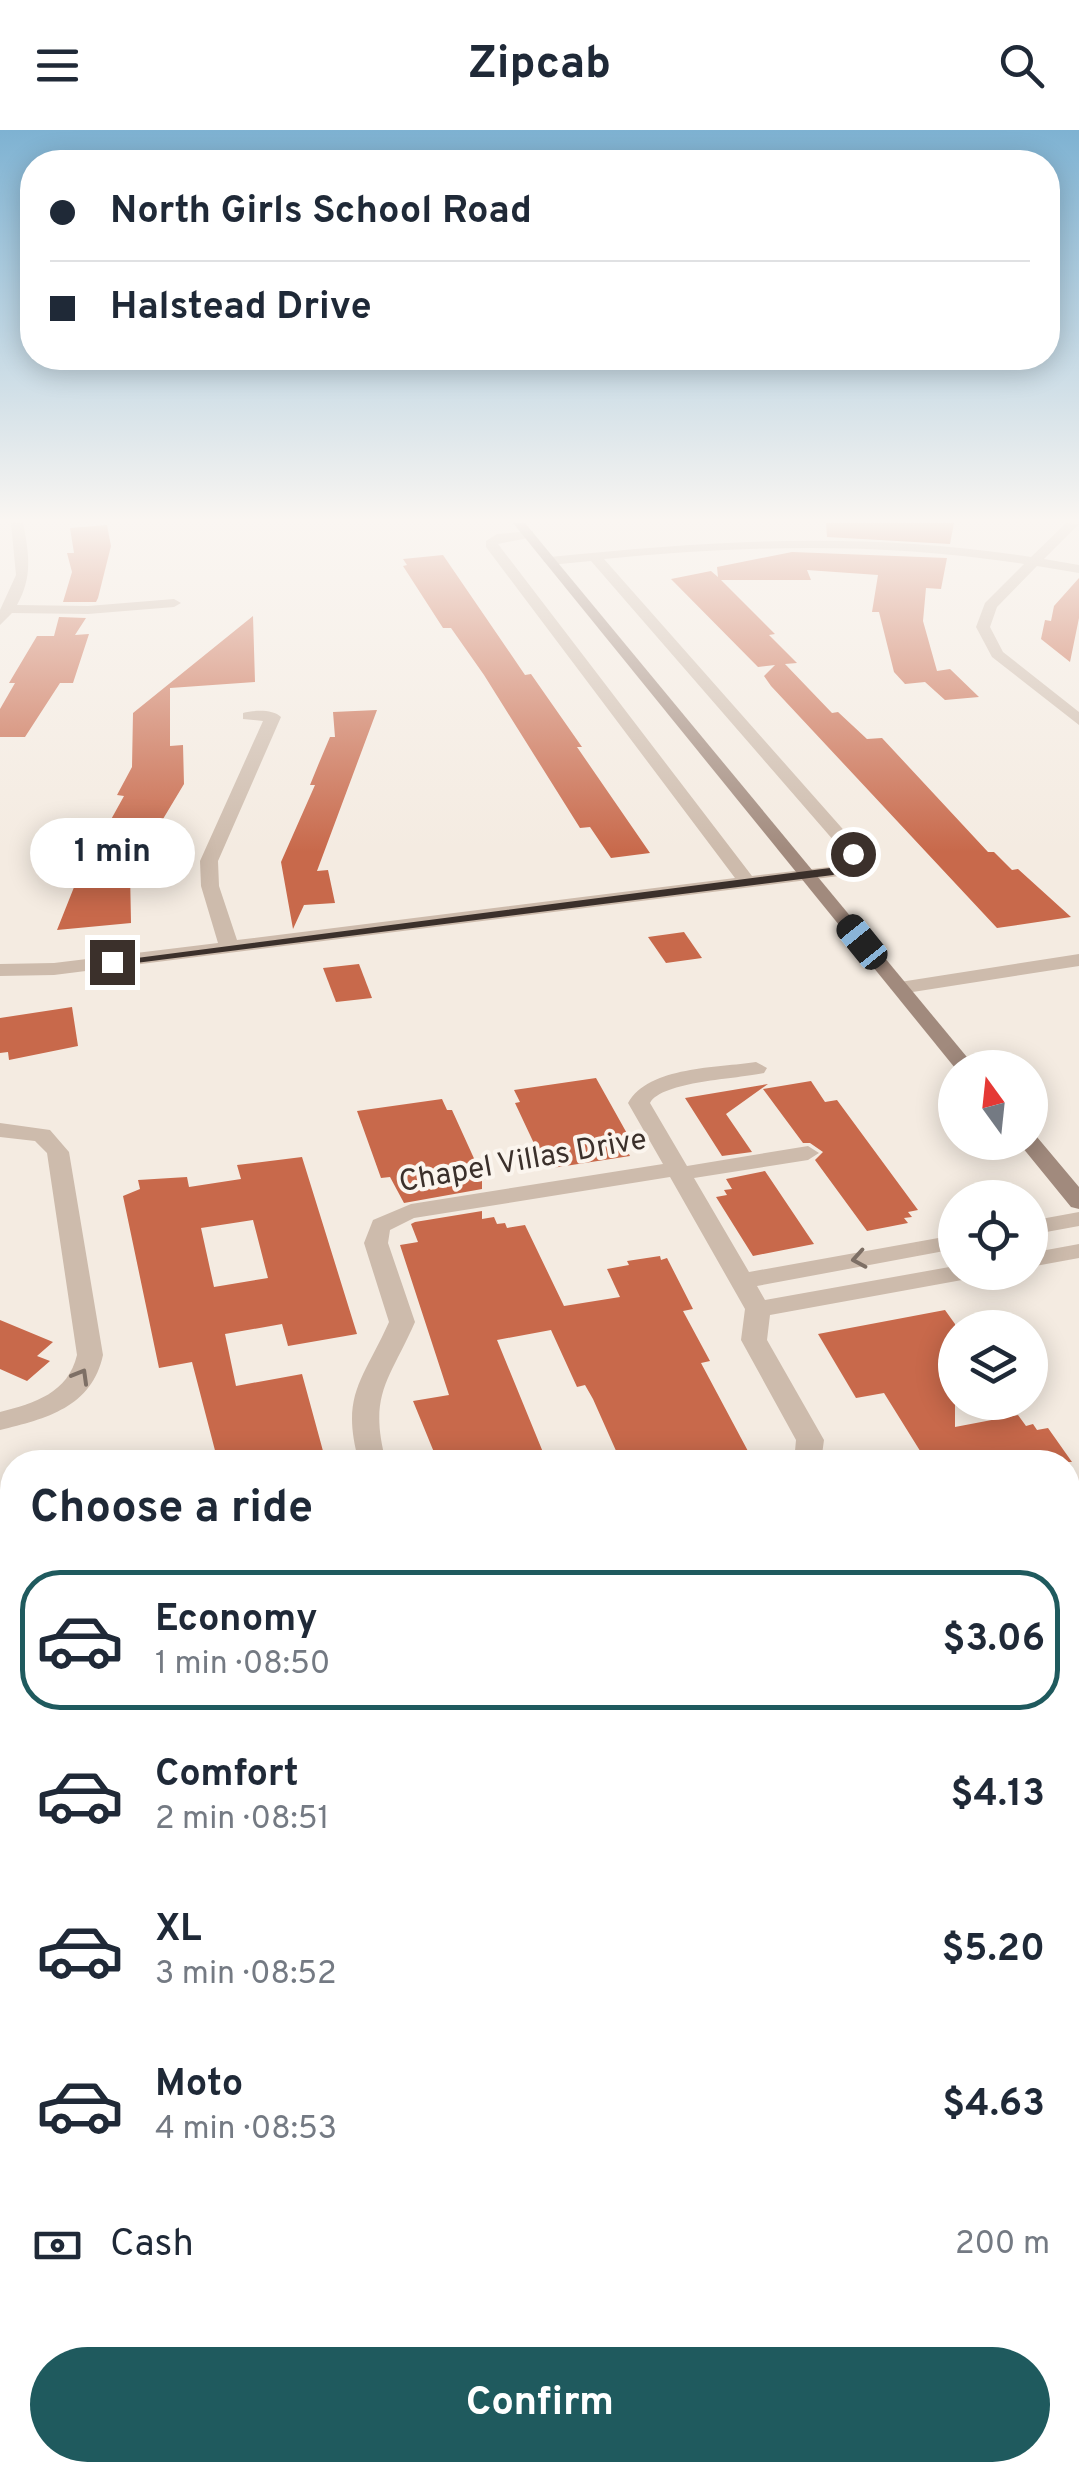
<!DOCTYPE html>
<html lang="en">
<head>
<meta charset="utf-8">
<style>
  :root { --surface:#fff; --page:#f2f2f3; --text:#1f2937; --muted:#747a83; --line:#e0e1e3; --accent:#1f5a5e }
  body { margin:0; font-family:Overpass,sans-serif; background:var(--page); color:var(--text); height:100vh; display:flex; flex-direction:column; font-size:38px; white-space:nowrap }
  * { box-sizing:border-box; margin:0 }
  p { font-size:32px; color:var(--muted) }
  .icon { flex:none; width:55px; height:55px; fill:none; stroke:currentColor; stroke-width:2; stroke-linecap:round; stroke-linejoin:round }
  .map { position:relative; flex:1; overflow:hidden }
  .sheet { position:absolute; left:0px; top:1320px; width:1080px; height:1032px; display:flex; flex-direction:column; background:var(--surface); border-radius:40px 40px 0 0; box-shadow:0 5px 25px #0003 }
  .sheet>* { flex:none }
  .hud { position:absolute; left:20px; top:20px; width:1040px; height:220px; border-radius:40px; box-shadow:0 5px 25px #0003; display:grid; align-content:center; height:220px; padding:0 30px; background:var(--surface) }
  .needle { width:65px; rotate:345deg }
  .fabs { position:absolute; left:938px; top:920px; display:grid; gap:20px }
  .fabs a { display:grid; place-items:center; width:110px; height:110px; border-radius:50%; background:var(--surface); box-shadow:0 5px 25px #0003; font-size:50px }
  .end { position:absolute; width:45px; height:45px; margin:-22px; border:12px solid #3b302b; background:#fff; box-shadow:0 0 0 5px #fff }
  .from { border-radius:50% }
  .bubble { position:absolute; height:70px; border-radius:35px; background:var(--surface); box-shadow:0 5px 25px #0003; font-size:32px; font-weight:700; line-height:70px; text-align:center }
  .car { position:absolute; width:30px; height:60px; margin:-30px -15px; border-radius:12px; box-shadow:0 0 8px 2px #0007; background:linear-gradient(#222 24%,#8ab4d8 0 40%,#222 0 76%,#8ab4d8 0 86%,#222 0) }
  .hud b { display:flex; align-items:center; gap:35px; height:95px; font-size:38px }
  .hud b+b { border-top:2px solid var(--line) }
  .hud i { width:25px; height:25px; background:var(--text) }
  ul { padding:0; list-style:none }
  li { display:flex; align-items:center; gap:30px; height:140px; margin:0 20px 15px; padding:0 10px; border:5px solid transparent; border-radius:40px }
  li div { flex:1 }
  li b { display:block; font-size:38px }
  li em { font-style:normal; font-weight:700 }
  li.selected { border-color:var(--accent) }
  li>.icon { width:90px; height:90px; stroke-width:1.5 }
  h2 { padding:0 30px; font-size:45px; line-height:120px }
  .pay { display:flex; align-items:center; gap:25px; height:110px; padding:0 30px; font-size:38px }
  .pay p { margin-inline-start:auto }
  .primary-button { display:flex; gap:20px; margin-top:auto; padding:20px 30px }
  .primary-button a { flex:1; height:115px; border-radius:60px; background:var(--accent); color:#fff; font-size:40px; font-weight:700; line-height:115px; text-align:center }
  header { display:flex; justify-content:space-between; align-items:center; height:130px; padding:0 30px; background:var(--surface); font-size:45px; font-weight:700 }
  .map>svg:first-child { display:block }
  .building { fill:#c8694b; fill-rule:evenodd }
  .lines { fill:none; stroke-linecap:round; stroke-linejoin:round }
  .minor { fill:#cdbbac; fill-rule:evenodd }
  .secondary { fill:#a18a7d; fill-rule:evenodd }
  .oneway { stroke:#7d6f65 }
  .route { fill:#3b302b }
  .labels { text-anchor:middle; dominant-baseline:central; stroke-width:8; stroke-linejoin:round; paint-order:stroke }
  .street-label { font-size:30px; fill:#3b302b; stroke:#fbf5ee }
</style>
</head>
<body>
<header><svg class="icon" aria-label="menu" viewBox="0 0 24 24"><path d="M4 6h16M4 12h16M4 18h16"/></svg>Zipcab<svg class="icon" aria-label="search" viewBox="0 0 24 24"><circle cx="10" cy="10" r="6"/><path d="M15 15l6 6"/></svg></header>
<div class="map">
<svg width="1079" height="2351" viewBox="0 0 1079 2351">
  <rect width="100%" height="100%" fill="#f4ebe1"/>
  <g class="building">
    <path d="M826,393H954L950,414L827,407Z"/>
    <path d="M107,395L111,416L98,468L96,472H63L72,442L67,423H74L70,398Z"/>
    <path d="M792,422L947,428L941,459L926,458L923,491L937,541L950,539L979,567L945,570L925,552L905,554L894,542L879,482H872L878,445L807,440L811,450H721L775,504L769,505L797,533L785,534L832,583L838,582L867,609L882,608L988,722H994L1012,740L1018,739L1071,787L997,798L771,556L764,546L775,535L758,537L671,449L711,441L718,447L717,437Z"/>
    <path d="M443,425L525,545L531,544L582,617H577L650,723L611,728L590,697L580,698L484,545L451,498H443L403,436L407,435L403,429Z"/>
    <path d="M1079,448V488L1070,532L1041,509L1045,490L1051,491L1054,476Z"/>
    <path d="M253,486L255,552L170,558V616L183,615L184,654L163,689L157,688L130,742L131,793L57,800L88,722H93L124,666L117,665L132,637L133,583Z"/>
    <path d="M59,487L86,488L75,505L89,504L73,553H60L25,607H0V579L15,553H9L37,506H54Z"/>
    <path d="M377,580L317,741L328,740L335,773L304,775L293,799L281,732L315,655H310L319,633L330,607H335L333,582Z"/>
    <path d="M684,802L702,828L666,833L648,807Z"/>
    <path d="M359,834L372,868L336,872L323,838Z"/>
    <path d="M72,877L78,916L9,930L8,922L0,923V888Z"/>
    <path d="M596,948L629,1007L621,1009L630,1026L546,1039L515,973L520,972L514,960Z"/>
    <path d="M811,951L825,972L837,970L918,1080L908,1082L912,1087L904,1088L908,1093L867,1101L815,1030L823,1022L810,1013H803L763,959Z"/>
    <path d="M768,954L726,984L752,1022L722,1026L685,968Z"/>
    <path d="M442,969L447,980H452L482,1046V1059L404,1073L390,1047L381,1048L357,981Z"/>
    <path d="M302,1027L357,1204L288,1216L282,1194L225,1204L236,1256L302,1244L326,1332H218L192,1232L159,1238L123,1066L140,1059L138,1050L187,1047L189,1057L241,1049L237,1035ZM253,1090L268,1148L214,1157L201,1098Z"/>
    <path d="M765,1041L814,1114L753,1126L716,1067L727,1065L724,1060L732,1059L726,1049Z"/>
    <path d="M482,1081V1089L494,1087L497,1094L505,1093L507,1098L525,1095L564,1176L620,1167L607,1139L629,1135L627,1131L660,1126L661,1130L667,1128L693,1179L683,1181L710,1231L701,1233L749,1323L739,1325L743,1332H621L593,1269L585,1255L577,1257L551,1200L497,1210L547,1332H438L413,1271L449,1265L400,1115L418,1112L411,1094L415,1092Z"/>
    <path d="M945,1180L955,1194V1297L1018,1285L1026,1296L1033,1294L1037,1300L1048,1298L1072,1332H927L884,1263L856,1268L818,1204Z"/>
    <path d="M0,1190L53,1212L37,1226L50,1231L27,1251L0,1239Z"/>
  </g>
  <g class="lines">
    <g class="minor">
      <path d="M11,393H23C29,423 33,447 17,475L88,476L174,469L181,473L174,477L88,484L12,483L0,495V480L16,445Z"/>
      <path d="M1066,393L1079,394L1044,429L1079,435V443L1037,436L997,477L990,497L1003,522L1079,582V595L992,527L976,497L985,473L1024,434C883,412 746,415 604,429L856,714L859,733L839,746L54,845L0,846V834L54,833L218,813L201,756L200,731L263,591L243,589V583C254,580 273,579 281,587L218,731L219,756L237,810L735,748L486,417V411L497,404L533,401V407L498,414L752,746L829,737L841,731V719L591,431L550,435L543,431L550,427C720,410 860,401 1031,427Z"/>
      <path d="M1079,824V836L900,864L890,858L900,852Z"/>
      <path d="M756,932L767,938L764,943C738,949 662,951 650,973L687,1036L808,1016L819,1023L808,1030L694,1048L749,1142L955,1105V1119L757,1156L765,1170L955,1136V1142H974L962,1150L770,1185L767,1210L824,1310L821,1332H794L796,1310L741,1210L745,1179L670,1047L414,1088L390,1100L388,1113L415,1192C389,1251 368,1264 386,1332H359C340,1265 363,1250 389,1192L364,1113L373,1090L411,1074L663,1034L628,973C649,936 718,938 756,932Z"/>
      <path d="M0,993L50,1000L69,1022L103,1225C92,1277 46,1289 0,1300V1282C35,1273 68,1263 77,1225L47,1023L35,1011L0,1007Z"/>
      <path d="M1079,1082V1096L1030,1105V1091Z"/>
      <path d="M1079,1114V1128L1030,1137V1123Z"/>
      <path d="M1079,1767V1797L1068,1800V1770Z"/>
      <path d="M0,1815H12V1845L0,1847Z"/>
    </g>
    <g class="secondary">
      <path d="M513,393H525L976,938H955Z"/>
      <path d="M1030,1006L1037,1007L1079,1057V1079L1071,1077L1018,1012H1030Z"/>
    </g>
  </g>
  <defs><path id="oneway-chevron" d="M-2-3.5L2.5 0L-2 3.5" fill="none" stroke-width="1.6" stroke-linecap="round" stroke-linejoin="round" transform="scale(2.5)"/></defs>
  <g class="oneway">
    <use href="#oneway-chevron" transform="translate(859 1129) rotate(170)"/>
    <use href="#oneway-chevron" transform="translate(81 1246) rotate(-60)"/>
  </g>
  <linearGradient id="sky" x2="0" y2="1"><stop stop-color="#7eb2d2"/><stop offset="0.54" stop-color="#faf6f2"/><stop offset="1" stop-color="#faf6f2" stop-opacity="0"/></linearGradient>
  <rect width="1079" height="722" fill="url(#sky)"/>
  <path class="route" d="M849,722L859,724L856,733L833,745L112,836L106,832L830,738L845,731Z"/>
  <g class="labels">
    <g class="street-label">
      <text transform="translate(523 1032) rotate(-10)">Chapel Villas Drive</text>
    </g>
  </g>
</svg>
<div class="fabs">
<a><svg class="needle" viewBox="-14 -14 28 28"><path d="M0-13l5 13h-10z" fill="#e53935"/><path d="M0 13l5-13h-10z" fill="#747a83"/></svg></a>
<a><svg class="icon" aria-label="locate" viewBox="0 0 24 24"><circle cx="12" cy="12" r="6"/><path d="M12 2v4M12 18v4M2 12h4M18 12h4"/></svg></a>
<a><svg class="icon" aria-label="layers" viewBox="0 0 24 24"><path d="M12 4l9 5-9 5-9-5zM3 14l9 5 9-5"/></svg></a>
</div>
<i class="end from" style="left:853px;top:724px"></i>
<i class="end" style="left:112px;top:832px"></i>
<div class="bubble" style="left:30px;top:688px;width:165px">1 min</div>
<i class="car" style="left:862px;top:812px;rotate:321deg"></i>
<div class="hud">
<b><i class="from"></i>North Girls School Road</b>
<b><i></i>Halstead Drive</b>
</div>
<section class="sheet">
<h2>Choose a ride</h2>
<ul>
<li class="selected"><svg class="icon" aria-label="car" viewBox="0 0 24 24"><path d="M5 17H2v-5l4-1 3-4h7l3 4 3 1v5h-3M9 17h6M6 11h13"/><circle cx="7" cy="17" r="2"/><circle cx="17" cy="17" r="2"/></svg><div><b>Economy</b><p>1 min · 08:50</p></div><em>$3.06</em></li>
<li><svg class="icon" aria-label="car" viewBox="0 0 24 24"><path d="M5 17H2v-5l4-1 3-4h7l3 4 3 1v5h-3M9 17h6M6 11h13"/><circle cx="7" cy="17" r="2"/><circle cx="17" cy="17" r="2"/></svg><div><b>Comfort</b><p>2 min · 08:51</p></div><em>$4.13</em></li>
<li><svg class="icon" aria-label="car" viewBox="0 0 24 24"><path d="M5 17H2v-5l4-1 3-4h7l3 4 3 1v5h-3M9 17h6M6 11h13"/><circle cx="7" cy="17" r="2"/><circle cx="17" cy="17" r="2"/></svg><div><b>XL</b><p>3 min · 08:52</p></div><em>$5.20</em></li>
<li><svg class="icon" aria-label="car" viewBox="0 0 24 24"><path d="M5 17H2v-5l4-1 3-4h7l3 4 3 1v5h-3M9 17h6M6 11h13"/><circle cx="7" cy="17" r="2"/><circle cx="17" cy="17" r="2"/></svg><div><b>Moto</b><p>4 min · 08:53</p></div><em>$4.63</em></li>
</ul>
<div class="pay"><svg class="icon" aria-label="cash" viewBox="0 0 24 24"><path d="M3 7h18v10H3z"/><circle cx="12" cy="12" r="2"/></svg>Cash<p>200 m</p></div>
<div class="primary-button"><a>Confirm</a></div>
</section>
</div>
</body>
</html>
